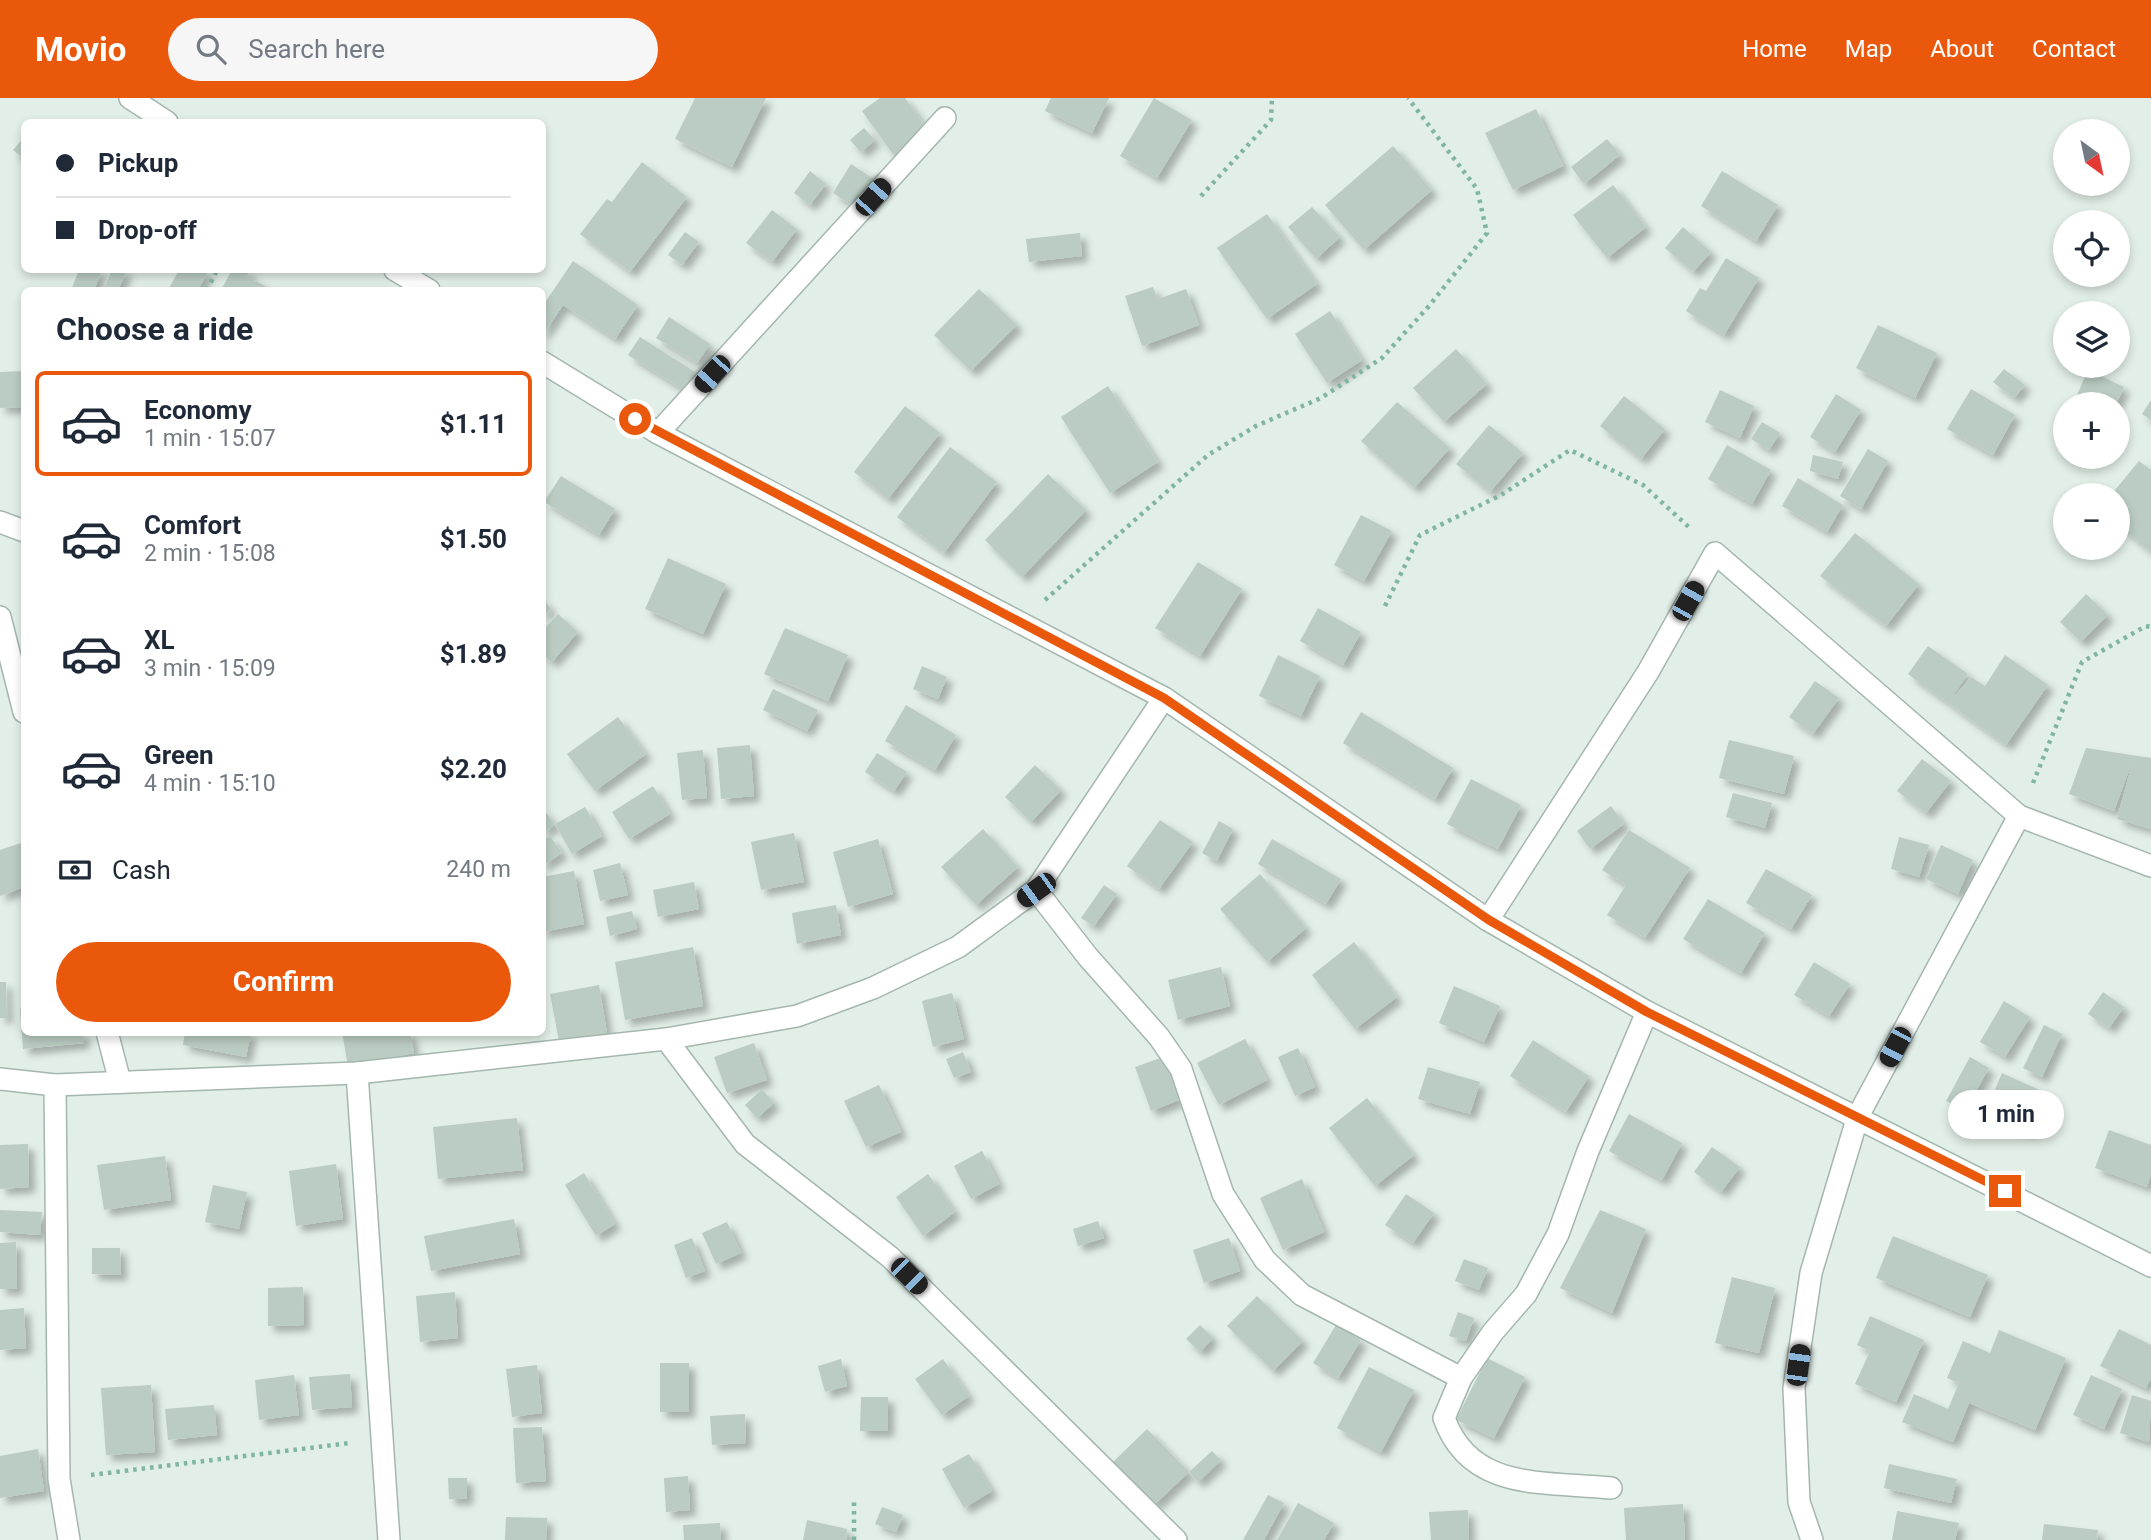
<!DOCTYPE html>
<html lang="en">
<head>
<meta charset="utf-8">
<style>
  :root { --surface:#fff; --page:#f6f6f7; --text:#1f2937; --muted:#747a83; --line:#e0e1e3; --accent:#ea580c }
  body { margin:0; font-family:Roboto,sans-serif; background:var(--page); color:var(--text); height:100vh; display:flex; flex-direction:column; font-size:26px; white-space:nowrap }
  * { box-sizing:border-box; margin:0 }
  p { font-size:23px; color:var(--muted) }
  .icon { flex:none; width:38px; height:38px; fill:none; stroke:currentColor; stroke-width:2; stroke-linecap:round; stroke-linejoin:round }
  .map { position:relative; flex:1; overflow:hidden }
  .drawer { position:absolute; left:21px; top:189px; width:525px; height:749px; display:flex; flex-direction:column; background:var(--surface); border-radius:10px; box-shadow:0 4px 10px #0003 }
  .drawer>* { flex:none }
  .guide { position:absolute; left:21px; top:21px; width:525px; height:154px; border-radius:10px; box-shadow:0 4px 10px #0003; display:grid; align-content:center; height:154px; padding:0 35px; background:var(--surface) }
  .needle { width:46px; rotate:147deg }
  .tools { position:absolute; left:2053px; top:21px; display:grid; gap:14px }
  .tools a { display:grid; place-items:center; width:77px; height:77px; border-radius:50%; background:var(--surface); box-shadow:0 4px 10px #0003; font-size:35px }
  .end { position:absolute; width:32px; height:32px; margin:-16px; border:9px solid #ea580c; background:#fff; box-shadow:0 0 0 4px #fff }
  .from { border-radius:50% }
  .bubble { position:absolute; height:49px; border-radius:24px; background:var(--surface); box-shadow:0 4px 10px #0003; font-size:23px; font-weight:700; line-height:49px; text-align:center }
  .car { position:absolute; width:21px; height:42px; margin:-21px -10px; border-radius:9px; box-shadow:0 0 5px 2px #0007; background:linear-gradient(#222 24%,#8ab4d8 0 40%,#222 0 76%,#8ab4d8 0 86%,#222 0) }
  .guide b { display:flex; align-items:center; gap:24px; height:66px; font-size:26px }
  .guide b+b { border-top:2px solid var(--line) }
  .guide i { width:18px; height:18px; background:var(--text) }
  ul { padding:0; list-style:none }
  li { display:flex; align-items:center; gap:21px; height:105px; margin:0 14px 10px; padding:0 21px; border:4px solid transparent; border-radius:10px }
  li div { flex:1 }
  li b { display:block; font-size:26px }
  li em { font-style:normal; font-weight:700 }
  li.selected { border-color:var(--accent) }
  li>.icon { width:63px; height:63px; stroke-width:1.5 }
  h2 { padding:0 35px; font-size:32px; line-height:84px }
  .pay { display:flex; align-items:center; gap:18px; height:77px; padding:0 35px; font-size:26px }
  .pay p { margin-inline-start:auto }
  .action { display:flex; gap:14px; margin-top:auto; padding:14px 35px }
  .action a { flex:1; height:80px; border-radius:42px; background:var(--accent); color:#fff; font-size:28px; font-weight:700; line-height:80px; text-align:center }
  header { display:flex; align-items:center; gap:42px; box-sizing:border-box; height:98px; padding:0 35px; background:var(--accent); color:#fff }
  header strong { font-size:33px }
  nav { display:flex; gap:38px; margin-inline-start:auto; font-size:24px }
  .search { width:490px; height:63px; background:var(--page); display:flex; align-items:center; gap:18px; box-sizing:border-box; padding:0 24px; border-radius:38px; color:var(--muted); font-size:26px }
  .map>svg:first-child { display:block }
  .building { fill:#baccc3; filter:url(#shadow) }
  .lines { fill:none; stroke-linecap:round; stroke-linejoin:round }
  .minor-casing { stroke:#a4b7af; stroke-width:24 }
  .path { stroke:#7fb5a1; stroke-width:4.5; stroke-dasharray:3.5 5; stroke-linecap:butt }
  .minor { stroke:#fff; stroke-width:21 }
  .route { stroke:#ea580c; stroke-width:9 }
</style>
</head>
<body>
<header>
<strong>Movio</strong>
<div class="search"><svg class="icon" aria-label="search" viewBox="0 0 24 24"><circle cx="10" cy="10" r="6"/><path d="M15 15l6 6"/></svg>Search here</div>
<nav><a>Home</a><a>Map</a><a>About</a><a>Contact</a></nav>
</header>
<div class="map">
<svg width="2151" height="1442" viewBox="0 0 2151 1442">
  <defs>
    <filter id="shadow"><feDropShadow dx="6" dy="6" stdDeviation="3.5" flood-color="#0004"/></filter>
  </defs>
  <rect width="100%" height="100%" fill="#e2eee8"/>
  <g class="building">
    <path d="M695,0H766L732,69L675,41Z"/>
    <path d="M880,0H905L930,35L895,59L862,13Z"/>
    <path d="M1051,0H1109L1092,35L1045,13Z"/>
    <path d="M1154,0L1192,22L1157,80L1120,58Z"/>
    <path d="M1536,11L1563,68L1513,92L1485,35Z"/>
    <path d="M864,30L875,42L861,54L850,42Z"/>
    <path d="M24,39V61L13,52Z"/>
    <path d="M1607,41L1620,57L1584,86L1571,69Z"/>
    <path d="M1393,48L1432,92L1364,152L1325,107Z"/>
    <path d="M642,64L687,99L630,174L580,136L607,101L612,104Z"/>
    <path d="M851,66L878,84L859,112L833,95Z"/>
    <path d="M810,73L826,86L810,107L794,95Z"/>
    <path d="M1722,73L1778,107L1756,143L1701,108Z"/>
    <path d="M1613,87L1646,129L1607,160L1573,117Z"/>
    <path d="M1312,109L1340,139L1316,161L1288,129Z"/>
    <path d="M772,112L797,131L772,164L746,145Z"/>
    <path d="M1267,116L1317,186L1267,221L1217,150Z"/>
    <path d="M1683,129L1711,154L1693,174L1665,150Z"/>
    <path d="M685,134L699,144L682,167L668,157Z"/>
    <path d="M1080,135L1082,158L1029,164L1026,141Z"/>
    <path d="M1726,160L1759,180L1724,237L1686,213L1700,190L1706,193Z"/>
    <path d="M573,163L638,207L615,241L563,207L542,238V209Z"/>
    <path d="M79,172H102L94,192H71Z"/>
    <path d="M112,172H127L118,192H103Z"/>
    <path d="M179,172H209L198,192H168Z"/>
    <path d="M232,172H251L247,178L272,192H221Z"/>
    <path d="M1153,189L1158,201L1186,191L1199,227L1142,248L1125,198Z"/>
    <path d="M979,191L1017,227L971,273L934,237Z"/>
    <path d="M1330,213L1362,262L1327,285L1295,236Z"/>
    <path d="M669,219L710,246L697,265L656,240Z"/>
    <path d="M1878,227L1937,255L1915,300L1856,270Z"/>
    <path d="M640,239L695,274L684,292L628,257Z"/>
    <path d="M1456,251L1487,286L1444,324L1413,290Z"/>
    <path d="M2004,271L2025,287L2014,300L1993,284Z"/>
    <path d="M2088,272L2124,289L2116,306H2073Z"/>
    <path d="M24,273V309L0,310V274Z"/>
    <path d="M1108,288L1158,364L1110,395L1061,319Z"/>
    <path d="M1971,291L2015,317L1993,357L1947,331Z"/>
    <path d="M1720,292L1754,308L1740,340L1705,324Z"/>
    <path d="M1836,296L1861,312L1835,354L1810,339Z"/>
    <path d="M1624,298L1665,331L1641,361L1600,328Z"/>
    <path d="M2151,302V322L2142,316Z"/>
    <path d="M1397,304L1450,350L1414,390L1361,343Z"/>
    <path d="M905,308L940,335L888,401L854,374Z"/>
    <path d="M1762,324L1780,335L1769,352L1751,341Z"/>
    <path d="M1489,327L1523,355L1490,394L1456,366Z"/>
    <path d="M1727,347L1771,372L1752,406L1708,381Z"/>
    <path d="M950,349L997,384L944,455L897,419Z"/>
    <path d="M1868,351L1888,363L1861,411L1840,398Z"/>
    <path d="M1813,357L1843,364L1838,381L1810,373Z"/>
    <path d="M2139,363L2151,372V454L2118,427V397H2111Z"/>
    <path d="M1048,376L1086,412L1022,479L985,442Z"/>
    <path d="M561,378L615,411L599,437L544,404Z"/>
    <path d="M1798,380L1843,407L1827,434L1782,408Z"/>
    <path d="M1361,417L1392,433L1364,483L1334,467Z"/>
    <path d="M1855,435L1919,486L1886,528L1820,478Z"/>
    <path d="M668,460L726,486L703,536L645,511Z"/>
    <path d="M1198,464L1242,491L1200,558L1155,530Z"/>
    <path d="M2086,496L2108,517L2081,544L2060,524Z"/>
    <path d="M542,500L551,511L542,518Z"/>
    <path d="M1318,510L1361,534L1343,567L1300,543Z"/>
    <path d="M558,516L578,534L552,564L542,556V533Z"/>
    <path d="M785,530L848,557L828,603L764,576Z"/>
    <path d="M1928,548L1968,576L1949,604L1971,579L1985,588L2005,557L2048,587L2006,647L1908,576Z"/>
    <path d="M1278,557L1320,578L1301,618L1259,598Z"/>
    <path d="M922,568L947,579L938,601L913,591Z"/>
    <path d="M1815,583L1839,600L1813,636L1789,619Z"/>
    <path d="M773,591L818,612L807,633L763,612Z"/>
    <path d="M906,607L956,637L935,672L885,643Z"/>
    <path d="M1361,614L1453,670L1435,701L1343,645Z"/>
    <path d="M618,619L646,656L595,693L567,656Z"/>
    <path d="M1729,642L1794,658L1784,696L1719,680Z"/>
    <path d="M750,647L754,698L721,701L717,650Z"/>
    <path d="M2086,650L2151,660V731L2117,721L2133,662L2114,713L2069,696Z"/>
    <path d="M703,652L707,700L682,702L677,655Z"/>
    <path d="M877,655L907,674L894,693L865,674Z"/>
    <path d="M1922,661L1951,683L1926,715L1897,693Z"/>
    <path d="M1035,667L1061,692L1031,724L1005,699Z"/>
    <path d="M1471,681L1521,707L1498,751L1447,726Z"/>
    <path d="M653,688L670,716L629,741L612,714Z"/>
    <path d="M1733,695L1772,705L1765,730L1726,719Z"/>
    <path d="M1611,708L1624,726L1590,751L1577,733Z"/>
    <path d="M585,709L602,738L572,756L555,726Z"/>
    <path d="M542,710L555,726L542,736Z"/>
    <path d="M1160,722L1193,744L1159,791L1127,768Z"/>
    <path d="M1219,723L1233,731L1217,763L1202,755Z"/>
    <path d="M983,731L1018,769L976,807L941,769Z"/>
    <path d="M1629,732L1690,770L1645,840L1607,817L1626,787L1602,772Z"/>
    <path d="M794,735L804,784L761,792L751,744Z"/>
    <path d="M550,738L562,755L542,768V743Z"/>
    <path d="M1899,739L1929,747L1919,779L1891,771Z"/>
    <path d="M878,741L893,796L848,809L833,754Z"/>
    <path d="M1272,741L1341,781L1326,806L1258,766Z"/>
    <path d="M21,745L24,755V789L0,798V752Z"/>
    <path d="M1941,747L1973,762L1958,796L1926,781Z"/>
    <path d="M620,765L628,797L600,803L593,772Z"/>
    <path d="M1766,771L1812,797L1791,831L1746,805Z"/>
    <path d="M574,773L584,826L542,834V779Z"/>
    <path d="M1260,776L1306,830L1267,864L1220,811Z"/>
    <path d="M694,784L699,811L658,819L653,792Z"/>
    <path d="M1104,787L1117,796L1094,828L1081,820Z"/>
    <path d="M1708,801L1765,835L1741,875L1683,841Z"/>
    <path d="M836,807L841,837L797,846L792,815Z"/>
    <path d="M632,813L637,831L610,838L606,819Z"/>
    <path d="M1354,844L1397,899L1355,931L1312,877Z"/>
    <path d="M693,849L703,908L625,922L615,864Z"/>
    <path d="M1814,864L1850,886L1829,918L1794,897Z"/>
    <path d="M1221,869L1230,908L1178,922L1168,882Z"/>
    <path d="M0,884H6L7,920H0Z"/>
    <path d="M599,887L607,935L559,943L550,896Z"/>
    <path d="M1454,888L1500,908L1484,944L1439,925Z"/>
    <path d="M2103,894L2124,909L2109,930L2088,916Z"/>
    <path d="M952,895L964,941L933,949L922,903Z"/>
    <path d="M2004,903L2030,919L2005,959L1980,944Z"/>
    <path d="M24,910V934H83L84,945L23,951L20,911Z"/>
    <path d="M2044,927L2062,936L2042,979L2023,970Z"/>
    <path d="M185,934H251L246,959L183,947Z"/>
    <path d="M342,934H410L414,955L348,968Z"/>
    <path d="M1245,941L1267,982L1219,1007L1197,965Z"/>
    <path d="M1533,942L1589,978L1566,1014L1510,978Z"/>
    <path d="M754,945L767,982L727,995L714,959Z"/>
    <path d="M1298,950L1315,989L1295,998L1278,959Z"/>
    <path d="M963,954L971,974L954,980L946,961Z"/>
    <path d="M1163,959L1179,1002L1151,1013L1135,969Z"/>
    <path d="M1970,959L1989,970L1965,1013L1946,1003Z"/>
    <path d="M1428,969L1480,984L1470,1016L1418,1001Z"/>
    <path d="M2002,975L2046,995L2028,1034L1985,1014Z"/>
    <path d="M879,987L901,1034L866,1049L844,1003Z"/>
    <path d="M762,991L774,1005L757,1020L745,1007Z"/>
    <path d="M1367,1000L1414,1057L1375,1088L1329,1030Z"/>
    <path d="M1629,1016L1682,1045L1662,1082L1609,1053Z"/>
    <path d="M517,1020L523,1072L438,1081L433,1029Z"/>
    <path d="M2109,1032L2151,1047V1077L2147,1089L2095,1070Z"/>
    <path d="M28,1046L29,1089L0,1091V1047Z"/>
    <path d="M1712,1049L1740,1069L1721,1094L1694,1074Z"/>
    <path d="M982,1053L999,1086L971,1101L954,1068Z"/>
    <path d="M165,1058L171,1102L104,1112L97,1067Z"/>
    <path d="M336,1066L343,1121L296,1128L289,1073Z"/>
    <path d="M584,1075L615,1126L596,1138L565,1087Z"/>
    <path d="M928,1076L955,1114L923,1138L896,1099Z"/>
    <path d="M1302,1081L1324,1134L1283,1152L1260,1100Z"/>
    <path d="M213,1087L247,1094L239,1131L205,1124Z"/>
    <path d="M1406,1096L1434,1115L1413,1145L1385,1127Z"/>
    <path d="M0,1112L42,1114L40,1137L0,1134Z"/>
    <path d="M1600,1112L1646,1131L1612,1215L1560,1190Z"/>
    <path d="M514,1121L520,1156L431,1173L424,1138Z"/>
    <path d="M1098,1123L1104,1140L1078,1148L1073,1131Z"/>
    <path d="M727,1124L741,1155L716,1166L702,1135Z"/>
    <path d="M1893,1138L1988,1177L1970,1219L1876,1180Z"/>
    <path d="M692,1140L705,1173L686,1180L674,1147Z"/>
    <path d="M1229,1140L1240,1173L1204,1185L1193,1152Z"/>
    <path d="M16,1144L17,1191H0V1145Z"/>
    <path d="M92,1150H120L121,1177L92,1176Z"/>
    <path d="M1464,1161L1488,1170L1479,1192L1455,1183Z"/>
    <path d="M1732,1179L1775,1190L1759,1255L1715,1245Z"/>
    <path d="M303,1189L304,1227L268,1228V1190Z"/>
    <path d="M455,1194L458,1240L420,1244L416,1198Z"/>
    <path d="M1257,1198L1303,1243L1273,1273L1227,1228Z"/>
    <path d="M24,1210L26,1250L0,1252V1212Z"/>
    <path d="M1458,1214L1474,1220L1466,1243L1449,1238Z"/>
    <path d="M1870,1218L1924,1242L1896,1304L1855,1286L1870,1253L1857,1247Z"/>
    <path d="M1200,1227L1213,1240L1200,1254L1186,1241Z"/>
    <path d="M1336,1227L1361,1242L1338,1280L1313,1265Z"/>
    <path d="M2119,1231L2151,1247V1280L2146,1290L2100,1268Z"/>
    <path d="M1999,1232L2066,1260L2035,1332L1969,1305L1953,1344L1902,1324L1914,1296L1948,1311L1959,1285L1947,1280L1963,1243L1990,1255Z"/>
    <path d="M1487,1260L1525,1279L1494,1340L1456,1322Z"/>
    <path d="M841,1261L847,1288L825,1294L818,1268Z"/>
    <path d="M943,1261L969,1298L942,1317L915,1281Z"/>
    <rect x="660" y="1265" width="29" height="49"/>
    <path d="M537,1267L542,1315L512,1319L506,1271Z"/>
    <path d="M1369,1269L1414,1292L1381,1354L1337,1330Z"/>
    <path d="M350,1276L352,1309L312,1312L309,1279Z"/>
    <path d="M294,1277L299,1317L259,1322L255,1282Z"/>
    <path d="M2091,1277L2122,1291L2104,1331L2073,1317Z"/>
    <path d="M151,1287L155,1354L106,1357L101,1290Z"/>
    <path d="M2132,1297L2151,1303L2149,1344L2120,1335Z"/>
    <path d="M861,1299H888V1333H860Z"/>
    <path d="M214,1307L217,1337L168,1342L165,1311Z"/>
    <path d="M745,1316L746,1345L712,1347L710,1318Z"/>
    <path d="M542,1329L546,1383L516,1385L513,1330Z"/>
    <path d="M1147,1331L1189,1374L1154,1407L1113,1364Z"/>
    <path d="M38,1351L44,1393L0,1400V1358Z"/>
    <path d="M1212,1353L1221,1362L1198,1384L1189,1374Z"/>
    <path d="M969,1356L992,1393L964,1410L942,1371Z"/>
    <path d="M1889,1366L1957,1381L1951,1405L1884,1390Z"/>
    <path d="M688,1378L690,1412L666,1414L664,1380Z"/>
    <path d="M448,1380H467V1401H449Z"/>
    <path d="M1268,1397L1284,1405L1264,1442H1243Z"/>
    <path d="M1298,1405L1334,1425L1324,1442H1277Z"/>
    <path d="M1683,1406L1685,1442H1626L1624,1410Z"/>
    <path d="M882,1409L903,1417L896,1434L875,1426Z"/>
    <path d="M1468,1412L1469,1442H1431L1429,1414Z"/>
    <path d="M1897,1413L1959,1425L1955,1442H1892Z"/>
    <path d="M506,1419L547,1420L546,1442H505Z"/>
    <path d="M807,1422L847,1431L846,1442H803Z"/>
    <path d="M720,1425L721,1442H684L683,1427Z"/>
    <path d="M2044,1426L2098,1432L2097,1442H2042Z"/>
  </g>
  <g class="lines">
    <g class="minor-casing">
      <g id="minor">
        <path d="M130,0L167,24"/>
        <path d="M395,172L429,192"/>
        <path d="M542,264L658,335L1164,600L1488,822L1647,914L2151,1168"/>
        <path d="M658,335L945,20"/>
        <path d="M0,424L24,433"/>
        <path d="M0,519L24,614"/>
        <path d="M1036,792L1088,859L1159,939L1181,971L1223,1096L1265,1162L1302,1197L1461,1280"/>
        <path d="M1488,822L1648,574L1715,455L2019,718"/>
        <path d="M107,934L120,984"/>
        <path d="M666,941L745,1046L890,1159L1176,1442"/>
        <path d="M357,975L389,1442"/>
        <path d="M0,981L55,987L357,975L666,941L797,918L873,890L958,849L1036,792L1164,600"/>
        <path d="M55,987L59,1381L69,1442"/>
        <path d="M1611,1390C1545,1383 1470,1394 1444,1320L1461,1280L1493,1234L1526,1196L1558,1136L1588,1053L1647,914"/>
        <path d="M1812,1442L1799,1404L1794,1290L1811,1175L1858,1018L2019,718L2151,768"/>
      </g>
    </g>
    <g class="path">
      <path d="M1201,98L1271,22L1272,0"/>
      <path d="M207,192L217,172"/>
      <path d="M1045,502L1208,357L1256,328L1321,300L1382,260L1429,208L1487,135L1477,91L1408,0"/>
      <path d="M1385,508L1420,437L1501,397L1570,352L1643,387L1692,432"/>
      <path d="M2033,685L2082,564L2146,528L2151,529"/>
      <path d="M91,1377L350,1345"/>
      <path d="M854,1442V1400"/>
    </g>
    <use href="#minor" class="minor"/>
  </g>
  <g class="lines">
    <path class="route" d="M635,321L1164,600L1489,822L1647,914L2005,1093"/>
  </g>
</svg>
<div class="tools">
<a><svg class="needle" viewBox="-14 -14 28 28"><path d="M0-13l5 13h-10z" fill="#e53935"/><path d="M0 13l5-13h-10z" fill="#747a83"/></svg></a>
<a><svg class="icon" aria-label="locate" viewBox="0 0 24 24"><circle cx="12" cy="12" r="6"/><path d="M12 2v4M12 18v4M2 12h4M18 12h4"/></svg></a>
<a><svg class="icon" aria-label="layers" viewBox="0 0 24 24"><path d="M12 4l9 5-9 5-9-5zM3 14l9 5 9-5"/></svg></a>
<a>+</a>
<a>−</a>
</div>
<i class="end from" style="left:635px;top:321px"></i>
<i class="end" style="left:2005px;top:1093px"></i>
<div class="bubble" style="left:1948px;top:992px;width:116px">1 min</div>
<i class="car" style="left:873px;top:99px;rotate:42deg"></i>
<i class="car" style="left:712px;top:276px;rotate:222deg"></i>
<i class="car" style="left:1688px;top:503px;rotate:29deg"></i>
<i class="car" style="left:1036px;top:792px;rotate:234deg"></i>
<i class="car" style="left:1895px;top:949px;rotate:208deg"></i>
<i class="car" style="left:909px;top:1178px;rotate:135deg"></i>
<i class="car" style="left:1798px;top:1267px;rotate:8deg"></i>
<div class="guide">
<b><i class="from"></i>Pickup</b>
<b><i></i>Drop-off</b>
</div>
<section class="drawer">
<h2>Choose a ride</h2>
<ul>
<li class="selected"><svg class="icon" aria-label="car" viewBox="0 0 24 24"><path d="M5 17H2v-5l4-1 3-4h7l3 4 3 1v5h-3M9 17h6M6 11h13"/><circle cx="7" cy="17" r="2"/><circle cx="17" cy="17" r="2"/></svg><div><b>Economy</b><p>1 min · 15:07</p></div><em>$1.11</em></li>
<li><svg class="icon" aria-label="car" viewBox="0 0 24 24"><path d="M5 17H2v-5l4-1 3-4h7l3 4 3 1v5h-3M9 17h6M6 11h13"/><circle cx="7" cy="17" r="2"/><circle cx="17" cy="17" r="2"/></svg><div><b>Comfort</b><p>2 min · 15:08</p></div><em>$1.50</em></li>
<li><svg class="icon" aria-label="car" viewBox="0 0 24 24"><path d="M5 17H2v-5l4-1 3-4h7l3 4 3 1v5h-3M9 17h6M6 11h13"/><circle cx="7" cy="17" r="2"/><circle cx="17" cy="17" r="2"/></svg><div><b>XL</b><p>3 min · 15:09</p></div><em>$1.89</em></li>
<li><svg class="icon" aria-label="car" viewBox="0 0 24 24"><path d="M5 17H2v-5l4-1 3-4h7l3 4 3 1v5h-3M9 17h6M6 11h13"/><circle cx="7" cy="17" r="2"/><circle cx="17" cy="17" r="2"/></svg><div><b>Green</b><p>4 min · 15:10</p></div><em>$2.20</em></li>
</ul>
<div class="pay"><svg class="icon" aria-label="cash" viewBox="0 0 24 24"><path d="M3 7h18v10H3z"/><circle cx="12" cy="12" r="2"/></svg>Cash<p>240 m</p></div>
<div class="action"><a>Confirm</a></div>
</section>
</div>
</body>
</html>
